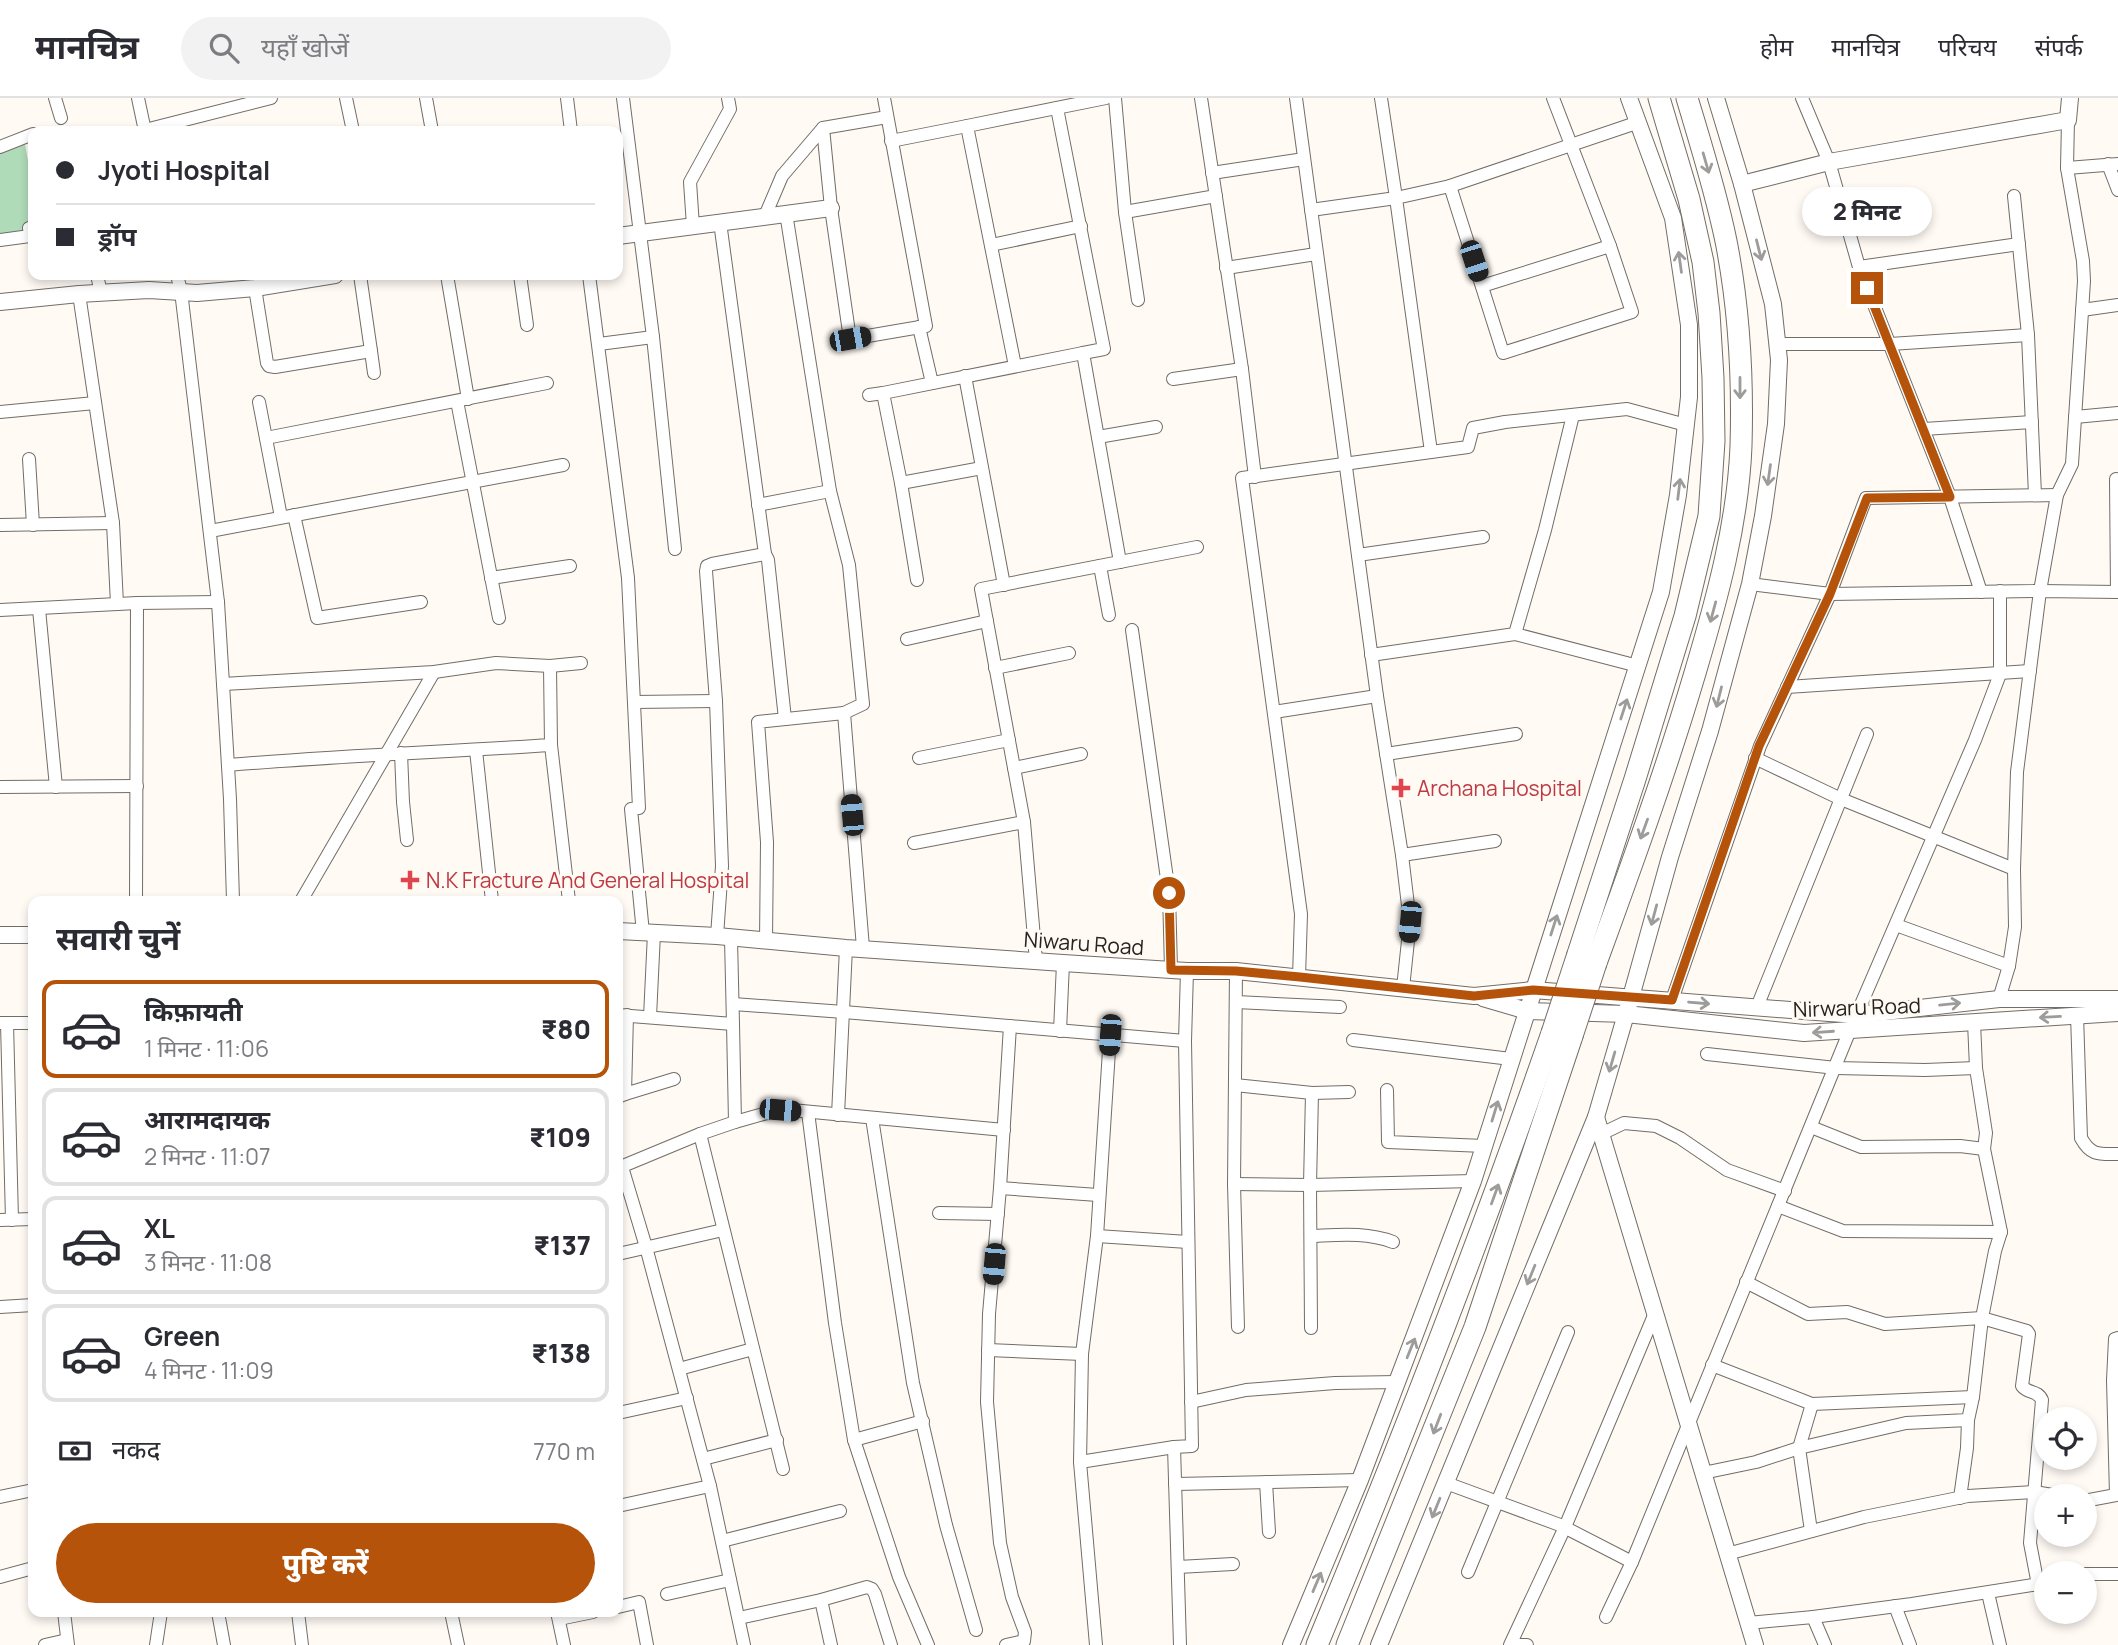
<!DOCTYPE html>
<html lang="hi">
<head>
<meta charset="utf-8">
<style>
  :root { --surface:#fff; --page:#f2f2f3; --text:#2b2b33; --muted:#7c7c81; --line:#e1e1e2; --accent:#b45309 }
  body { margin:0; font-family:Manrope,"Noto Sans Devanagari",sans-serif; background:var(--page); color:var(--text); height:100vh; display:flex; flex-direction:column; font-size:26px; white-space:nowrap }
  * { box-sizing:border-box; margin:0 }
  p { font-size:23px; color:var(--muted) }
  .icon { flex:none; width:38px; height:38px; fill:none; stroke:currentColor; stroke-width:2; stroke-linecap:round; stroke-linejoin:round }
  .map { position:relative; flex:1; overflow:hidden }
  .drawer { position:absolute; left:28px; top:798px; width:595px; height:721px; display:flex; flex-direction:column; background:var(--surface); border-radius:14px; box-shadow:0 4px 10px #0003 }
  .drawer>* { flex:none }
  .hud { position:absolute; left:28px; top:28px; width:595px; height:154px; border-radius:14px; box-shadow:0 4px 10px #0003; display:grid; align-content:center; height:154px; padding:0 28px; background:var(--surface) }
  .buttons { position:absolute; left:2034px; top:1309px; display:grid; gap:14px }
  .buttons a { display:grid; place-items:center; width:63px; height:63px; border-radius:50%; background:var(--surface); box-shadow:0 4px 10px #0003; font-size:35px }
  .end { position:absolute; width:32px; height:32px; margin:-16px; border:9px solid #b45309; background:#fff; box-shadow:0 0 0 4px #fff }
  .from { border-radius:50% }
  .bubble { position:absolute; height:49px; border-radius:24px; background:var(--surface); box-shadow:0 4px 10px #0003; font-size:23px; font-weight:800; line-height:49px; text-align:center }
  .car { position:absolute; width:21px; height:42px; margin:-21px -10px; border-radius:9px; box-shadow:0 0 5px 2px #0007; background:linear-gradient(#222 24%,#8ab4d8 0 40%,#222 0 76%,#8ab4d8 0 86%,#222 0) }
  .hud b { display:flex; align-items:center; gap:24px; height:66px; font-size:26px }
  .hud b+b { border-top:2px solid var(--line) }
  .hud i { width:18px; height:18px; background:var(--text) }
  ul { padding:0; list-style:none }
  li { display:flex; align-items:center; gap:21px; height:98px; margin:0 14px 10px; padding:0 14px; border:4px solid var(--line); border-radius:14px }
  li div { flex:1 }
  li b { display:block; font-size:26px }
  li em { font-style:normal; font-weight:800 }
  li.active { border-color:var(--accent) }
  li>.icon { width:63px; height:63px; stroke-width:1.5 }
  h2 { padding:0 28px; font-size:32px; line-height:84px }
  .pay { display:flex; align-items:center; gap:18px; height:77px; padding:0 28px; font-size:26px }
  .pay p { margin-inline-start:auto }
  .cta { display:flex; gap:14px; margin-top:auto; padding:14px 28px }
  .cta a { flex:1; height:80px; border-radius:42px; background:var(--accent); color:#fff; font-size:28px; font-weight:800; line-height:80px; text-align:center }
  header { display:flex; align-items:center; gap:42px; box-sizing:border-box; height:98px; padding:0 35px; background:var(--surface); border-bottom:2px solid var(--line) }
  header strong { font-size:33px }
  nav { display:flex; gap:38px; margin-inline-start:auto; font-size:24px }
  .search { width:490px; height:63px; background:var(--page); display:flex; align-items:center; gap:18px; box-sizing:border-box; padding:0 24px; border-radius:38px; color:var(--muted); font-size:26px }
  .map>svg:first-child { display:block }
  .green { fill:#afdbb8 }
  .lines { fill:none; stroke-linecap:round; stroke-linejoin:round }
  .minor-casing { stroke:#726d67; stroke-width:14 }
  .tertiary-casing { stroke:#726d67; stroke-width:18 }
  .trunk-casing { stroke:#726d67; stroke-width:23 }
  .minor { stroke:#fff; stroke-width:12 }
  .tertiary { stroke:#fff; stroke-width:16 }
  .trunk { stroke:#fff; stroke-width:21 }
  .trunk-bridge-casing { stroke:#726d67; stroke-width:23; stroke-linecap:butt }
  .trunk-bridge { stroke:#fff; stroke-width:21 }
  .oneway { stroke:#9d9c9b }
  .route { stroke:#b45309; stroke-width:9 }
  .health-dot { fill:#e0444e; stroke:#fffaf4; stroke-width:2.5 }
  .labels { text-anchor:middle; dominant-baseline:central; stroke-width:6; stroke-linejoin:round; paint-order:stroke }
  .health-label { font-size:21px; fill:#be3a42; stroke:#fffaf4; text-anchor:start }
  .street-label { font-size:21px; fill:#262421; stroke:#fffaf4 }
</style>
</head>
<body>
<header>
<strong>मानचित्र</strong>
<div class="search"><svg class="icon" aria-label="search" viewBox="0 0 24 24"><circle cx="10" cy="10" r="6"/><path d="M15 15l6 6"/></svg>यहाँ खोजें</div>
<nav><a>होम</a><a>मानचित्र</a><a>परिचय</a><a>संपर्क</a></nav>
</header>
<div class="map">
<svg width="2118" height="1547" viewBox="0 0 2118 1547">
  <rect width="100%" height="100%" fill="#fffaf4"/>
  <path class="green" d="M25,46L33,91V124L24,126V135L0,138V56Z"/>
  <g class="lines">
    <g class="minor-casing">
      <g id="minor">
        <path d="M55,0L61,20"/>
        <path d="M138,0L145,33"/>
        <path d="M346,0L353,33"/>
        <path d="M426,0L432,33"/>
        <path d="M567,0L571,33"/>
        <path d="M623,0L653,239L675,451"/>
        <path d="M884,0L926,228L850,241L831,110L823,30L887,19"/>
        <path d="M1115,0L1125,114L1216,98"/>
        <path d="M1201,0L1242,271L1255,379"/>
        <path d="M1296,0L1377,598L1402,757L1410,824L1403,890"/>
        <path d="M1802,0L1829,64L1859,169L1950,399L1981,494"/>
        <path d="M1057,10L1104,251L1083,255"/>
        <path d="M145,32L271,0"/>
        <path d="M891,43L967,28"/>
        <path d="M0,49L33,36"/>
        <path d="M2108,66L2118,92"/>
        <path d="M2067,70L2118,66"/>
        <path d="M1212,75L1304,61"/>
        <path d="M1450,88L1503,255L1632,214L1610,148L1553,0"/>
        <path d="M2014,98L2028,237"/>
        <path d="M1311,112L1396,100L1381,0"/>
        <path d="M1125,114L1138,202"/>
        <path d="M786,115L830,393L849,467L863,606L844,615"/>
        <path d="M765,118L782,78L823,30"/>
        <path d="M693,128L690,84L730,11L728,0"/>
        <path d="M0,142L30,138L29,130L33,129"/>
        <path d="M991,147L1081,128"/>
        <path d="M1859,169L2019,146"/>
        <path d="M1226,170L1316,156"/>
        <path d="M97,177L101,195"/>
        <path d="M177,177L181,193L218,504L230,701L233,803"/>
        <path d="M447,177L468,301"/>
        <path d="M520,177L527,227"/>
        <path d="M589,177L628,480L639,710L631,711L643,835"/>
        <path d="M1482,188L1610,148"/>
        <path d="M255,190L267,265L269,268L275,269L371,253L360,177"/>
        <path d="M79,196L113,425L117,506"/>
        <path d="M2082,212L2118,207"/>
        <path d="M919,229L932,285"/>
        <path d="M599,246L653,239"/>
        <path d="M1777,246H1890L2028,237L2035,397"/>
        <path d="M371,253L374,275"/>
        <path d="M1015,268L967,28L1106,0"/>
        <path d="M965,278L1004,487"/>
        <path d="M1173,281L1242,271"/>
        <path d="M869,297L883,295"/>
        <path d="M457,303L499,520"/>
        <path d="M259,304L281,419"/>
        <path d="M0,314L95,305"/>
        <path d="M2075,319L2118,315"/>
        <path d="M1924,331L2032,324"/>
        <path d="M1098,339L1156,329"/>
        <path d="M266,340L547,285"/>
        <path d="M1431,354L1468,349L1473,330L1505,324L1627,311L1686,327"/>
        <path d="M29,361L33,427"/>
        <path d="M2116,381L2117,494"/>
        <path d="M901,385L982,370"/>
        <path d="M758,407L830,393"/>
        <path d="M294,417L317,520L421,504"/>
        <path d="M0,427L113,425"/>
        <path d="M210,433L563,367"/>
        <path d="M765,456L768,462L785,621"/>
        <path d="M1358,457L1483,439"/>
        <path d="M1100,468L1109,517"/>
        <path d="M491,480L570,468"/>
        <path d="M917,482L901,385L883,295L1083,255L1120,464"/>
        <path d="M1750,486L1830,496L2040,493L2057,397L2072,366L2084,183L2083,163L2067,70L2068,22"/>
        <path d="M39,511L56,689"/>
        <path d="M0,512L137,505L218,504"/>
        <path d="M1132,532L1169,795L1171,871"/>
        <path d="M1515,536L1638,568"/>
        <path d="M907,541L987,523"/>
        <path d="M1371,557L1515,536L1545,432L1573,317"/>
        <path d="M550,568L581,565"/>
        <path d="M995,570L1069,555"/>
        <path d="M223,586L434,574L496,565L550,568L551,647C443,654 336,658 228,667"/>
        <path d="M1787,589L2030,573"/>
        <path d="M634,604L716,603"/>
        <path d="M1274,614L1377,598"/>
        <path d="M551,647L569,803"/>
        <path d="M476,652L492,803"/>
        <path d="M401,655L403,704L407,742"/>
        <path d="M1386,656L1516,636"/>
        <path d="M919,660L1009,642"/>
        <path d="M1755,660L1841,701L2014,771"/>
        <path d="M1014,670L1081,656"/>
        <path d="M0,689L137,688"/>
        <path d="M914,745L1024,724"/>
        <path d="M1402,757L1495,743"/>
        <path d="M136,803L137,505"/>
        <path d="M301,803L434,574"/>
        <path d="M1896,827L2009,868"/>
        <path d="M717,838L722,768L716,603L706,473L707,468L712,466L765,456L720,124"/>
        <path d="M766,843L767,744L758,624L844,615L863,850"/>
        <path d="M1036,863L1024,724L981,491L1197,449"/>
        <path d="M1236,873L1234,1086L1238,1229"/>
        <path d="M1299,879L1301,816L1242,380L1431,354L1396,100L1450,88L1639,24"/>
        <path d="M1999,901L2009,868L2015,829L2014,771L2017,674L2040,493L2118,494"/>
        <path d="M1672,902L1760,648L1830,496L1866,400L2057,397"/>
        <path d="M1236,904L1340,909"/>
        <path d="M733,906L844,914L1185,943L1187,873"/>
        <path d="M1757,909L1867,636"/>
        <path d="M618,917L733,926L731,841"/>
        <path d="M2077,917L2081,1040C2091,1058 2099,1056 2118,1056"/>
        <path d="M650,919L654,835"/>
        <path d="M0,925H33"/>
        <path d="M7,925L12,1122"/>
        <path d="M733,926L735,1024"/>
        <path d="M1060,933L1063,865"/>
        <path d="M1353,942L1511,961"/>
        <path d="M1707,956L1836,970L1925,972L1976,970"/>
        <path d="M1235,987L1312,995L1349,994"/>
        <path d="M1387,992L1388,1044L1484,1048"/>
        <path d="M625,996L674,981"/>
        <path d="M618,999L625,996L627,917"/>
        <path d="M808,1014L835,1225L854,1342L923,1323"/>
        <path d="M838,1017L846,850"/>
        <path d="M872,1020L913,1285L946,1427L976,1532"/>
        <path d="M1811,1029L1861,1049L1960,1048L1984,1051L1986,1035L1976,970L1974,924"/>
        <path d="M700,1036L783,1371"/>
        <path d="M1601,1036L1624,1025L1656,1028L1680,1040L1727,1072L1785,1093"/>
        <path d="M1984,1051L2001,1134L1995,1153L1982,1220L2027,1233L2029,1236L2022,1288C2028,1296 2038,1292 2042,1302L2030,1445L2038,1487"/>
        <path d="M622,1069L646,1149L710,1388L744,1547"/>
        <path d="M618,1070L700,1036L735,1024L781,1011L1004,1032"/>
        <path d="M1234,1086L1310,1087L1473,1083"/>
        <path d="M1000,1090L1010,928"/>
        <path d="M1778,1108L1843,1133L2001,1134"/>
        <path d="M939,1115L998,1116"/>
        <path d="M0,1122L33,1121"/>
        <path d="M1097,1138L1188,1144"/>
        <path d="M1311,1138C1339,1137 1366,1134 1393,1144"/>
        <path d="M618,1156L723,1132"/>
        <path d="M1746,1184L1808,1216L1847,1214L1885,1226L1982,1220L1973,1299L1968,1322L1906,1325L1799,1350L1811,1433"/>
        <path d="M0,1209L33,1207"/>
        <path d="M1311,1230L1310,1087L1312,995"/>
        <path d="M988,1252L1082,1256"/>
        <path d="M1712,1267L1812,1306L1973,1299"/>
        <path d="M679,1271L753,1251"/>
        <path d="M1191,1304L1246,1292L1335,1285L1397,1284"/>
        <path d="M618,1315L687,1300"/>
        <path d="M854,1342L899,1479L928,1547"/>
        <path d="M1174,1349L1180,1547"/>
        <path d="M703,1361L777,1342"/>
        <path d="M1080,1364L1174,1349L1192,1348L1185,943"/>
        <path d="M1703,1375L1756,1364L1799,1350L1812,1306"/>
        <path d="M1266,1384L1269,1434"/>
        <path d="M1446,1385L1560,1427L1632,1464L1850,932L1975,642L2000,576V493"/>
        <path d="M1175,1386L1360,1382"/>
        <path d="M0,1399L33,1392"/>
        <path d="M1960,1400L1967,1350L1968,1322"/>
        <path d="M2084,1403L2116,1397L2113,1282L2115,1241L2118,1240"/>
        <path d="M618,1408L710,1388"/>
        <path d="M722,1443L840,1413"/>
        <path d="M1727,1456L1864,1419L1968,1398L2034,1394L2059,1398"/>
        <path d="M1178,1469L1233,1466"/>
        <path d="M1468,1474L1568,1234"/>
        <path d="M2084,1476H2118"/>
        <path d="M0,1479L33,1470"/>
        <path d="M1988,1495L2000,1547"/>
        <path d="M667,1496L730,1482"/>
        <path d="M821,1502L831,1547"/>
        <path d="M1895,1508L1910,1547"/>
        <path d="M618,1509L639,1504L647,1547"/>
        <path d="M64,1514L68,1547"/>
        <path d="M218,1514L224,1547"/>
        <path d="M298,1514L302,1547"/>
        <path d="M451,1514L458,1547"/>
        <path d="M557,1514L564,1547"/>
        <path d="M1606,1519L1632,1464"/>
        <path d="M1813,1519L1912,1506L2045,1485"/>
        <path d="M739,1520L821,1502L867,1489L872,1491L875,1496L891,1547"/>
        <path d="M559,1521L593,1514"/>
        <path d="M1748,1525L1813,1519L1825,1547"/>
        <path d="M45,1547L67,1542"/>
        <path d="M156,1547L161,1514"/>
        <path d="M1006,1547L1024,1543L1025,1534L1012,1499L1000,1445L987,1304L989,1216L1000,1090L1098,1097"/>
        <path d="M1096,1547L1080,1364L1082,1256L1097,1138L1110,937"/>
        <path d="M1510,1547L1565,1429L1655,1215"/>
        <path d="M1517,1547H1527"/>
      </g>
    </g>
    <g class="tertiary-casing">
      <g id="tertiary">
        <path d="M1742,86L1829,64L2068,22L2070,0"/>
        <path d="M618,138L831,110"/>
        <path d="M0,204L79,196L149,192L197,195L255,190L335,177"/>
        <path d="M618,833L717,838L846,850L1063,865L1187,873H1236L1474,898L1533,892L1829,915L1858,917L1999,901H2118"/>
        <path d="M0,837H33"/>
        <path d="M1483,900L1527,913L1626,916L1804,935L2118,915"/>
        <path d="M1596,1019L1755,1547"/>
        <path d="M1291,1547L1360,1382L1473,1083L1661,494L1678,397L1689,299V227L1673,120L1629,0"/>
        <path d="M1379,1547L1596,1019L1631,899L1670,759L1710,633L1750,486L1763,418L1776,326L1779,262L1773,206L1742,86L1716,0"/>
      </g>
    </g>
    <g class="trunk-casing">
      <g id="trunk">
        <path d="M1578,856L1635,681L1685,518L1709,418L1714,343L1713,280L1709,215L1703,164L1689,101L1659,0"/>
        <path d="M1596,865C1631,769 1666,673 1695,575C1717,501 1738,425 1741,348C1743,280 1739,209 1726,143C1716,94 1701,47 1687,0"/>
        <path d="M1317,1547C1401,1345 1480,1142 1552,935"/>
        <path d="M1347,1547L1475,1229L1572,938"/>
      </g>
    </g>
    <use href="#minor" class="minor"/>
    <use href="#tertiary" class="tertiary"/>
    <use href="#trunk" class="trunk"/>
    <g class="trunk-bridge-casing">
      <g id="trunk-bridge">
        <path d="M1552,935L1578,856"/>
        <path d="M1572,938L1596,865"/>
      </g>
    </g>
    <use href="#trunk-bridge" class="trunk-bridge"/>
  </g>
  <defs><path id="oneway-shaft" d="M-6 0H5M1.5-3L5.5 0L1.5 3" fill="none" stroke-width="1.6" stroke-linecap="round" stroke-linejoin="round" transform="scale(1.75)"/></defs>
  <g class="oneway">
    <use href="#oneway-shaft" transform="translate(1706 65) rotate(74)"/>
    <use href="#oneway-shaft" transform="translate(1759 152) rotate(76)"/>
    <use href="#oneway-shaft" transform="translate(1680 164) rotate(-98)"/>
    <use href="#oneway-shaft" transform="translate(1740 290) rotate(90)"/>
    <use href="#oneway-shaft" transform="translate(1769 377) rotate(98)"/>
    <use href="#oneway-shaft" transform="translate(1679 391) rotate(-83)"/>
    <use href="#oneway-shaft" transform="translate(1713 514) rotate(105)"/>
    <use href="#oneway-shaft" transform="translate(1719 599) rotate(104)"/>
    <use href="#oneway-shaft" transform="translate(1624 611) rotate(-72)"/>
    <use href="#oneway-shaft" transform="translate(1644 731) rotate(110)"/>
    <use href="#oneway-shaft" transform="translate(1654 817) rotate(105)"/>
    <use href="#oneway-shaft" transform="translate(1554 827) rotate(-72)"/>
    <use href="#oneway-shaft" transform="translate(1699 905) rotate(5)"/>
    <use href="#oneway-shaft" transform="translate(1950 906) rotate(-6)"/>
    <use href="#oneway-shaft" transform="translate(2050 919) rotate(177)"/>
    <use href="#oneway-shaft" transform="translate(1823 934) rotate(176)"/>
    <use href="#oneway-shaft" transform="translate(1612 964) rotate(106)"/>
    <use href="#oneway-shaft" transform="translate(1495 1013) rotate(-73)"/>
    <use href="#oneway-shaft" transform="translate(1495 1096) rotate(-70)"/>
    <use href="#oneway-shaft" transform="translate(1531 1177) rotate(112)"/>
    <use href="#oneway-shaft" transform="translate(1411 1250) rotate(-68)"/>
    <use href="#oneway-shaft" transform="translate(1437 1326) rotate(111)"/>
    <use href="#oneway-shaft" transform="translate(1436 1410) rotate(112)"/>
    <use href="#oneway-shaft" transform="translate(1317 1484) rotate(-67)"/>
  </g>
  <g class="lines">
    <path class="route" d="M1169,795L1171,872L1236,873L1300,879L1474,898L1533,892L1672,902L1759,648L1830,496L1867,400L1950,399L1867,190"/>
  </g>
  <g class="health-dot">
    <path d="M1397.5 679.5h7v7h7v7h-7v7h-7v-7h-7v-7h7z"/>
    <path d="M406.5 771.5h7v7h7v7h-7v7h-7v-7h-7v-7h7z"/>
  </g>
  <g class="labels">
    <g class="health-label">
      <text x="1417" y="690">Archana Hospital</text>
      <text x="426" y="782">N.K Fracture And General Hospital</text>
    </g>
    <g class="street-label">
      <text transform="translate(1084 845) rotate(4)">Niwaru Road</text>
      <text transform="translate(1857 909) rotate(-2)">Nirwaru Road</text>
    </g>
  </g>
</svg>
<div class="buttons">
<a><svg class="icon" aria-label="locate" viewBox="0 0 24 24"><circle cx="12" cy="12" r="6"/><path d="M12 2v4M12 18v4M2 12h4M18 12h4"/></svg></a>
<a>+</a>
<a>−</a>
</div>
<i class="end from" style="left:1169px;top:795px"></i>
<i class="end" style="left:1867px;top:190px"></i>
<div class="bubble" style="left:1802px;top:89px;width:130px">2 मिनट</div>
<i class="car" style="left:1474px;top:163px;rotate:162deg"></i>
<i class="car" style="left:850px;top:241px;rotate:80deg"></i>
<i class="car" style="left:852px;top:717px;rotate:355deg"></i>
<i class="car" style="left:1410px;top:824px;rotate:185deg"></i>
<i class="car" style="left:1110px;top:937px;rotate:184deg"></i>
<i class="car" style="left:780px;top:1012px;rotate:95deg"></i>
<i class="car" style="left:994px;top:1166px;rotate:185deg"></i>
<div class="hud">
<b><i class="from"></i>Jyoti Hospital</b>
<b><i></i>ड्रॉप</b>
</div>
<section class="drawer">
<h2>सवारी चुनें</h2>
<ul>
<li class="active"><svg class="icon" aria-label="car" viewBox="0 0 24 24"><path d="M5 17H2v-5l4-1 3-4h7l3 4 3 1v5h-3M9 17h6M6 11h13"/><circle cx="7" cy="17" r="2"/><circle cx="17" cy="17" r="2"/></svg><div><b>किफ़ायती</b><p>1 मिनट · 11:06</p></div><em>₹80</em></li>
<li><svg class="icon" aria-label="car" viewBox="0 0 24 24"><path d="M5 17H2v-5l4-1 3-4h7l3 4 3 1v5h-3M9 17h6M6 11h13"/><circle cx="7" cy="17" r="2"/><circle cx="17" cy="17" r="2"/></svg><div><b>आरामदायक</b><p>2 मिनट · 11:07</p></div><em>₹109</em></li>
<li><svg class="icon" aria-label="car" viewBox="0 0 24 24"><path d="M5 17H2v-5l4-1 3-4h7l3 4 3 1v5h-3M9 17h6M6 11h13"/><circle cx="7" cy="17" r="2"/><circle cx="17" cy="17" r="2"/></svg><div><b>XL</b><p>3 मिनट · 11:08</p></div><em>₹137</em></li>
<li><svg class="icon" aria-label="car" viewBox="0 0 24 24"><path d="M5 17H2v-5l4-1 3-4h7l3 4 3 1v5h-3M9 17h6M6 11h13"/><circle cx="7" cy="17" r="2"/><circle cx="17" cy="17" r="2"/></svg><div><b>Green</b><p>4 मिनट · 11:09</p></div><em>₹138</em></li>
</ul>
<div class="pay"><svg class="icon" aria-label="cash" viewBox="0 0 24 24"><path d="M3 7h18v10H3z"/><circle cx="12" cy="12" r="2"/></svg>नकद<p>770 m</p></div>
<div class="cta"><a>पुष्टि करें</a></div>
</section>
</div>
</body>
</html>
